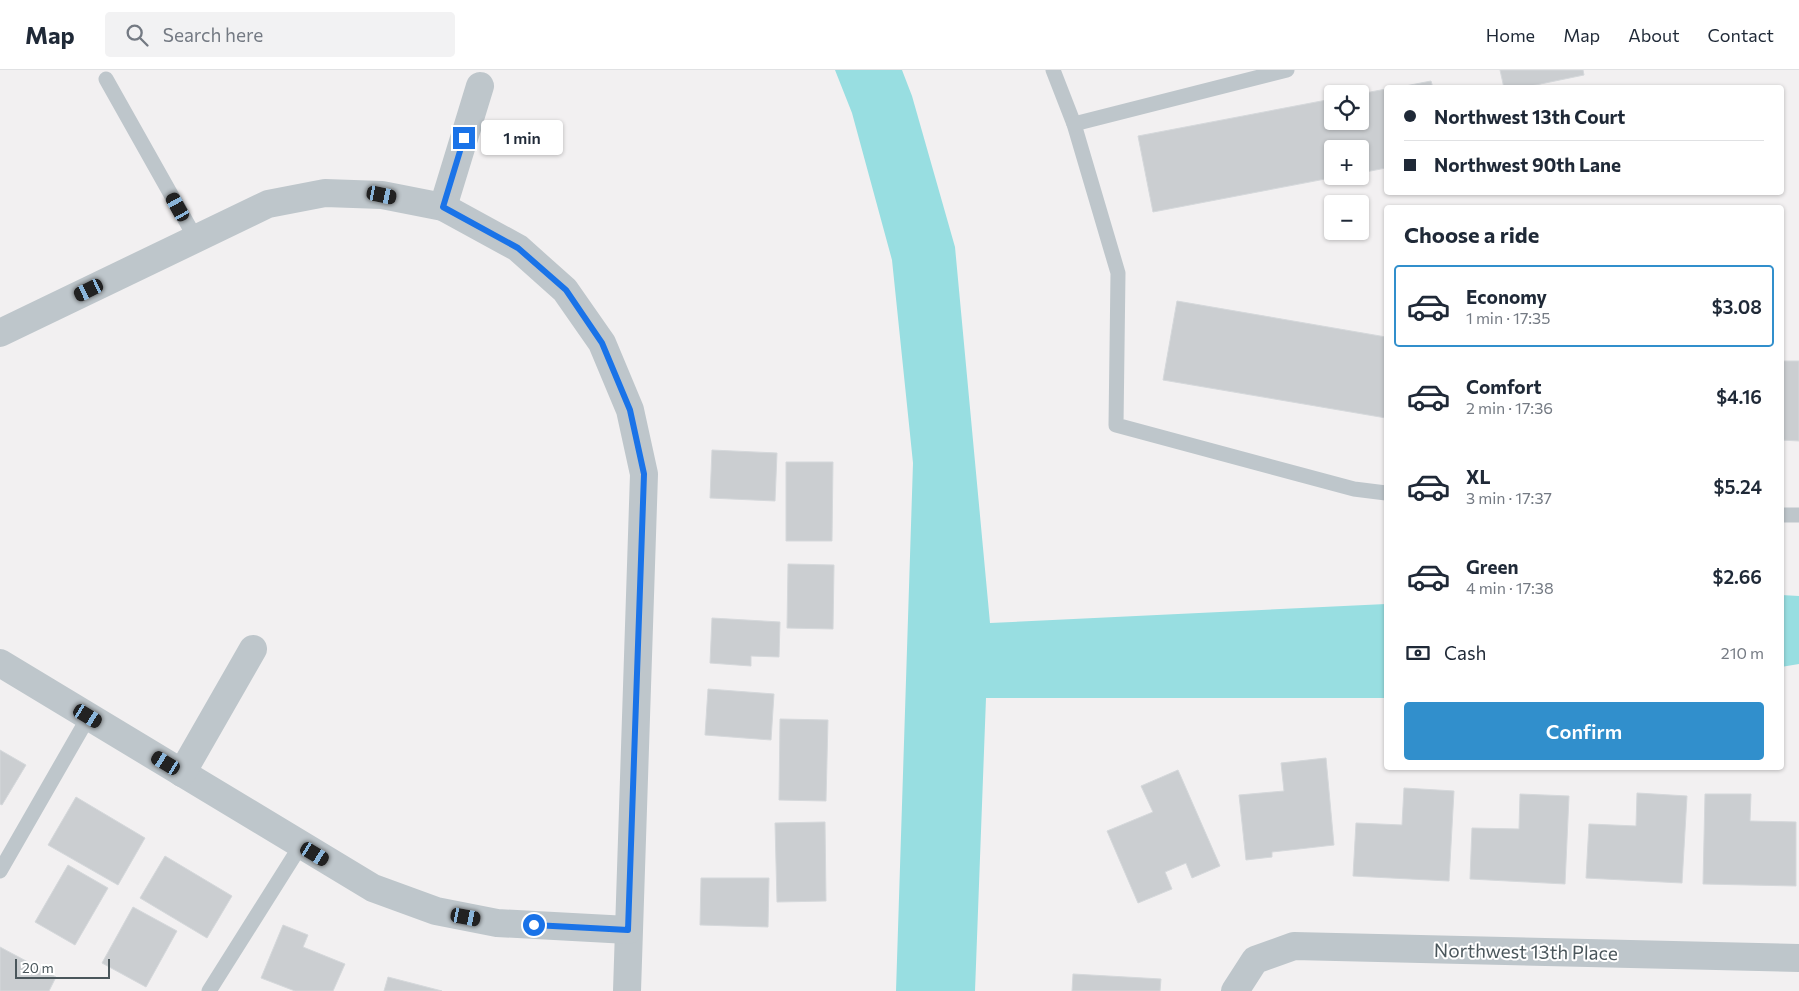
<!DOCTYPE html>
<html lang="en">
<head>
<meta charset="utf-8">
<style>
  :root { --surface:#fff; --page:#f2f2f3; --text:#1f2937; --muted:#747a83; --line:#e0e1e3; --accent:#318fcc }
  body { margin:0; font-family:Commissioner,sans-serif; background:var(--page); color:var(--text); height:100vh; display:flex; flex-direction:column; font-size:19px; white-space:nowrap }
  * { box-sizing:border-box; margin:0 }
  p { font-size:16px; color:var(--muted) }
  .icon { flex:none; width:28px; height:28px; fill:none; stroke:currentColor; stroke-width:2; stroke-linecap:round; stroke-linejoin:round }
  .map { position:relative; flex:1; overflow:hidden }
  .drawer { position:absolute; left:1384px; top:135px; width:400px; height:565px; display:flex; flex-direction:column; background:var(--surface); border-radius:5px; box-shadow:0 1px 4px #0004 }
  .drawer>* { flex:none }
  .banner { position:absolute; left:1384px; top:15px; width:400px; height:110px; border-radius:5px; box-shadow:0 1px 4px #0004; display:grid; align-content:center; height:110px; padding:0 20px; background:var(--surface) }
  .fabs { position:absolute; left:1324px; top:15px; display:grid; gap:10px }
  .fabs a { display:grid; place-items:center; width:45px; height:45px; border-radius:5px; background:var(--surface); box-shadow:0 1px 4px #0004; font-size:25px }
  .scale { position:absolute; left:15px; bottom:12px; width:95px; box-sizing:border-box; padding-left:5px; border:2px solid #4a565b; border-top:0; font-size:14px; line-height:18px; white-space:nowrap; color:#4a565b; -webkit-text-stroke:4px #fff; paint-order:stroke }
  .end { position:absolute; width:22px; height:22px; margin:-11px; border:6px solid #1a73e8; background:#fff; box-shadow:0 0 0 2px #fff }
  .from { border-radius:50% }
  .bubble { position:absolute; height:35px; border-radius:5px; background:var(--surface); box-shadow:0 1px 4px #0004; font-size:16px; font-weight:600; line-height:35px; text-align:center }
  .car { position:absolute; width:15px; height:30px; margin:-15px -8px; border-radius:6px; box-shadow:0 0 4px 1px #0007; background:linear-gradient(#222 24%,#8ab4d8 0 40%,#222 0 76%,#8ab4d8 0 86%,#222 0) }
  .banner b { display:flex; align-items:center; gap:18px; height:48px; font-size:19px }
  .banner b+b { border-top:1px solid var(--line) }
  .banner i { width:12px; height:12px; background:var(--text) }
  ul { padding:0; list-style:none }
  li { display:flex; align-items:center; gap:15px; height:82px; margin:0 10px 8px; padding:0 10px; border:2px solid transparent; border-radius:5px }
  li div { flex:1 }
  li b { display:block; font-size:19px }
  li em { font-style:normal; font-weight:600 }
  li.active { border-color:var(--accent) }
  li>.icon { width:45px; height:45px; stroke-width:1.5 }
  h2 { padding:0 20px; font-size:22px; line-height:60px }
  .pay { display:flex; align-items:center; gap:12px; height:55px; padding:0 20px; font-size:19px }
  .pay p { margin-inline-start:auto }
  .action { display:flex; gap:10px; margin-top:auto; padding:10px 20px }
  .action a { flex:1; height:58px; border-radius:5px; background:var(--accent); color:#fff; font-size:20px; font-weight:600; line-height:58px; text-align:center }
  header { display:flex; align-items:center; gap:30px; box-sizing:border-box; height:70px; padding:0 25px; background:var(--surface); border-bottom:1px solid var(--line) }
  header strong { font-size:24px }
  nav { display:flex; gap:28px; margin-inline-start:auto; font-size:18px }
  .search { width:350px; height:45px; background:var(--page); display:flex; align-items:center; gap:12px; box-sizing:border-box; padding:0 18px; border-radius:5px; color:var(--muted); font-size:19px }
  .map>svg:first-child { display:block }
  .water { fill:#98dee1 }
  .building { fill:#cbced1; stroke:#d5d8db }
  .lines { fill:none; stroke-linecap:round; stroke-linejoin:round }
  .service { stroke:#bec6cb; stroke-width:15 }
  .minor { stroke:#bec6cb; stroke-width:28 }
  .route { stroke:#1a73e8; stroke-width:6 }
  .labels { text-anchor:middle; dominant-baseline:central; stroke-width:4; stroke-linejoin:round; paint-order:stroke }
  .street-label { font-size:19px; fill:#4a565b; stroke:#fff }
</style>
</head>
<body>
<header>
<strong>Map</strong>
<div class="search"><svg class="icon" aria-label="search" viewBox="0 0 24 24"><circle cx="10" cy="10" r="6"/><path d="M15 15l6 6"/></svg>Search here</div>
<nav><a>Home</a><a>Map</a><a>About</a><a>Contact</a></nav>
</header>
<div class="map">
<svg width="1799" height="921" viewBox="0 0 1799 921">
  <rect width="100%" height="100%" fill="#f2f0f1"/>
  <g class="water">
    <path d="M835,0H902L912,26L955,177L990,553L1386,534V628H986L975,921H896L913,393L892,190L852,43Z"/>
    <path d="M1781,525L1799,526V594L1781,597Z"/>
  </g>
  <g class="building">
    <path d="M1500,0H1583L1584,5L1521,18H1504Z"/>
    <path d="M1431,11L1433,18H1395Z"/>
    <path d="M1386,19V98L1360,103V79H1332V106H1341L1153,142L1138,66L1332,29V51H1360V24Z"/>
    <path d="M1177,231L1386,267V348L1163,310Z"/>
    <path d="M1781,291H1799V371L1781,370Z"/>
    <path d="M712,380L777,383L775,431L710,428Z"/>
    <path d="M786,392H833L832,471H786Z"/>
    <path d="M788,494L834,495L833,559L787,558Z"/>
    <path d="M712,548L780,552L779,587L751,586V596L710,593Z"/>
    <path d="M708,619L774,624L771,670L705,665Z"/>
    <path d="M780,649L828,650L826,731L779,730Z"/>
    <path d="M0,680L26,695L2,735L0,734Z"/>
    <path d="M1326,688L1334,775L1272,782V787L1246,790L1239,725L1284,721L1281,693Z"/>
    <path d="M1178,700L1220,796L1192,808L1186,793L1165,802L1172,819L1138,833L1107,761L1153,742L1141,716Z"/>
    <path d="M1404,718L1454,721L1449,811L1353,806L1356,753L1402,755Z"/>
    <path d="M1637,723L1687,726L1682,813L1586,808L1589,754L1636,756Z"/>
    <path d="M1520,724L1569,726L1565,814L1470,809L1472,758L1519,759Z"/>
    <path d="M1705,724H1751L1750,751L1796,752V816L1703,814Z"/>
    <path d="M76,727L145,768L118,815L48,775Z"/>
    <path d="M825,752L826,831L777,832L775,753Z"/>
    <path d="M165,786L232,826L207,868L140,828Z"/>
    <path d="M68,795L108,818L75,875L35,852Z"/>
    <path d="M701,808H769L768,857L700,855Z"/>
    <path d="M133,837L177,861L146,917L102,893Z"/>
    <path d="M283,855L308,865L303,877L345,894L333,921H295L261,908Z"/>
    <path d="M0,877L56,907L49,921H0Z"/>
    <path d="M1073,904L1161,909L1160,921H1072Z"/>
    <path d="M388,907L442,921H384Z"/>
  </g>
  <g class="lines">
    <g class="service">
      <path d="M1053,0L1074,54L1118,203L1116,355L1354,419L1386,423"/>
      <path d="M106,9L196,169"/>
      <path d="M1074,54L1287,0"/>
      <path d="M1781,445H1799"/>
      <path d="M0,801L89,646"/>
      <path d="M209,921L301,775"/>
    </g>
    <g class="minor">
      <path d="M443,137L480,16"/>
      <path d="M0,263L268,134L325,123L382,125L443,137L518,178L565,220L602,273L630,340L644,404L627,921"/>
      <path d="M0,593L373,818L436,841L497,853L628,860"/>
      <path d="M182,703L253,579"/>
      <path d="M1235,921L1255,890L1294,876L1799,888"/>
    </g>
  </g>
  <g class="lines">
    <path class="route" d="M464,68L443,137L518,178L566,220L602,273L630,340L644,404L628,860L534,855"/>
  </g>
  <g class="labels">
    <g class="street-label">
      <text transform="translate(1526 881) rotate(1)">Northwest 13th Place</text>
    </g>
  </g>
</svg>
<div class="fabs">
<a><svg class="icon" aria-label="locate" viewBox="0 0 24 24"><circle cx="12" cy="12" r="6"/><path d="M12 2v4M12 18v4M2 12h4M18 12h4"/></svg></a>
<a>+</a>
<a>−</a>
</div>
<div class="scale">20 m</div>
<i class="end from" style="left:534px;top:855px"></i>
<i class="end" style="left:464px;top:68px"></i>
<div class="bubble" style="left:481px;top:50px;width:82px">1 min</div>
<i class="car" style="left:382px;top:125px;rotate:102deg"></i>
<i class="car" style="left:178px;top:137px;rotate:331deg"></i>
<i class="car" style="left:89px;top:220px;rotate:244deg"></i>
<i class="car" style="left:88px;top:646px;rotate:121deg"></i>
<i class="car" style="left:166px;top:693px;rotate:301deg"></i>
<i class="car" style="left:315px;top:784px;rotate:121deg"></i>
<i class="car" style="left:466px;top:847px;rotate:101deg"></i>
<div class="banner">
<b><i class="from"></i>Northwest 13th Court</b>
<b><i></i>Northwest 90th Lane</b>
</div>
<section class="drawer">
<h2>Choose a ride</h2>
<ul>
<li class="active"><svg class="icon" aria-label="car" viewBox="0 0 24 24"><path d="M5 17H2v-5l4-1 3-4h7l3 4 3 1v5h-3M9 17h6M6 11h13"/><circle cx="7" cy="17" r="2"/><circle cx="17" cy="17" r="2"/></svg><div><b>Economy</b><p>1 min · 17:35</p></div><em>$3.08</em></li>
<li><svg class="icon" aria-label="car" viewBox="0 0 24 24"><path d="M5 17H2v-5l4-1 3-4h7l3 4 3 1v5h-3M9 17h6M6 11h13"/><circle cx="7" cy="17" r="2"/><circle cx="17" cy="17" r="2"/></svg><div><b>Comfort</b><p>2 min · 17:36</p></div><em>$4.16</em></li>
<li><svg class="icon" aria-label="car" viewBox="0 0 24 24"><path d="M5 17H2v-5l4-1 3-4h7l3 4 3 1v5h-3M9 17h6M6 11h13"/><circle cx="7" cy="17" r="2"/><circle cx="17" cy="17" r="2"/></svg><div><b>XL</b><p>3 min · 17:37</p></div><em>$5.24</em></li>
<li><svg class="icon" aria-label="car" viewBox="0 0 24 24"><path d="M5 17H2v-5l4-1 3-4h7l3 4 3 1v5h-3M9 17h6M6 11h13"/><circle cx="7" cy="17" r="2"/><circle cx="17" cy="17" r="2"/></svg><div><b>Green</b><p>4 min · 17:38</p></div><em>$2.66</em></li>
</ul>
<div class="pay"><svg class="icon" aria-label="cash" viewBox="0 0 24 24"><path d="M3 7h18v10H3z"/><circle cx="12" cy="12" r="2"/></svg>Cash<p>210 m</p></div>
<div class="action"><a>Confirm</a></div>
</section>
</div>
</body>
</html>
